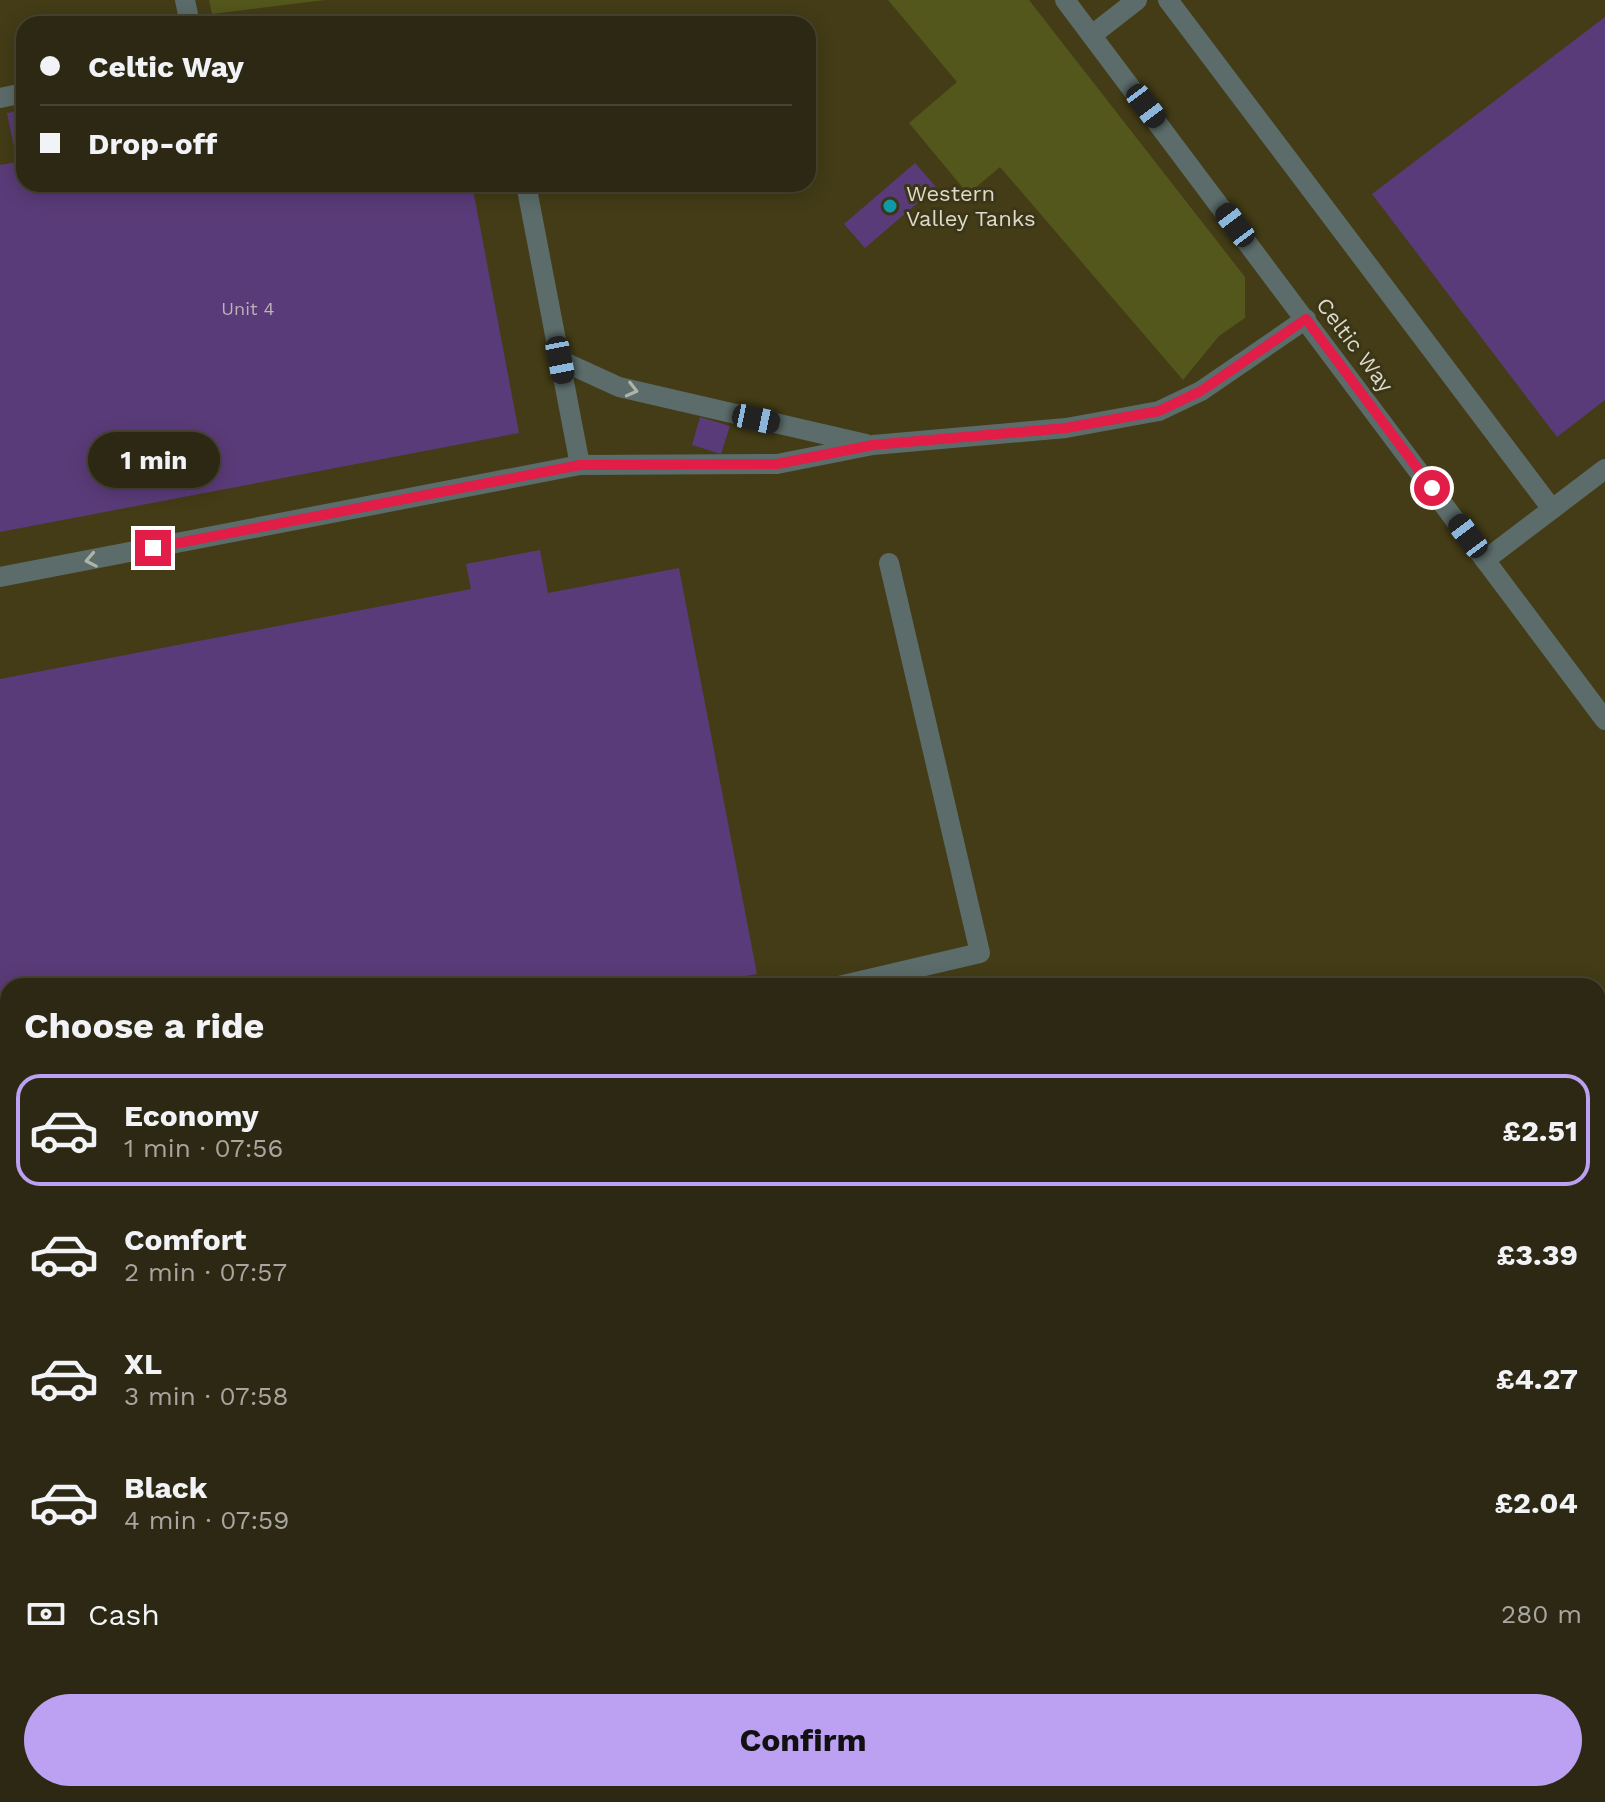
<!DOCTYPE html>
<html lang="en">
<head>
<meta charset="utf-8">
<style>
  :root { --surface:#2d2813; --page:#35301c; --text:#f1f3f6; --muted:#a7a6a0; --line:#484433; --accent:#bca0f2 }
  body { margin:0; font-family:"Work Sans",sans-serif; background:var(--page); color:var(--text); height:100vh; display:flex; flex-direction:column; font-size:30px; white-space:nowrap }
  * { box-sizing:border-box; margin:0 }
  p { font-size:26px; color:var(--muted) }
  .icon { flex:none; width:44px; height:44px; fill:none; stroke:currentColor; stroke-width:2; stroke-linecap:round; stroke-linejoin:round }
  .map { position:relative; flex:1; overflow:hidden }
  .panel { position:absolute; left:0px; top:978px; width:1606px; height:824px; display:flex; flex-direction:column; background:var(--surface); border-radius:24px 24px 0 0; box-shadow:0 4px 20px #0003,0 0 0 2px var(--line) }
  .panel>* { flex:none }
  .banner { position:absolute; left:16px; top:16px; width:800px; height:176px; border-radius:24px; box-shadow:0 4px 20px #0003,0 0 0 2px var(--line); display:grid; align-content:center; height:176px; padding:0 24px; background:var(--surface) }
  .end { position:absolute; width:36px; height:36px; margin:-18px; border:10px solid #e11d48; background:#fff; box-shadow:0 0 0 4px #fff }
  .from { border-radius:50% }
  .bubble { position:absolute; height:56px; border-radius:28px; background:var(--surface); box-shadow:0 4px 20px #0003,0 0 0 2px var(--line); font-size:26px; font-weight:700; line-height:56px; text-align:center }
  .car { position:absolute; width:24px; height:48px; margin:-24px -12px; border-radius:10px; box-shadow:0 0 6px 2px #0007; background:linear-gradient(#222 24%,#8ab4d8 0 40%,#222 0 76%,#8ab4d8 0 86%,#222 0) }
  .banner b { display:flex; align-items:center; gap:28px; height:76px; font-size:30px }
  .banner b+b { border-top:2px solid var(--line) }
  .banner i { width:20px; height:20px; background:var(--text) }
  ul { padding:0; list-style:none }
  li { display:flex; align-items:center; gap:24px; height:112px; margin:0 16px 12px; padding:0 8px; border:4px solid transparent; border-radius:24px }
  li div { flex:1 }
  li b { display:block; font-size:30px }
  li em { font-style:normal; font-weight:700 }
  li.active { border-color:var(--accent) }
  li>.icon { width:72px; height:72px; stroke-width:1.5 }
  h2 { padding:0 24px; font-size:36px; line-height:96px }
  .pay { display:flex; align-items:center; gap:20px; height:88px; padding:0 24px; font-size:30px }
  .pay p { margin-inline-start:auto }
  .primary-button { display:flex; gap:16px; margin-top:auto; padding:16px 24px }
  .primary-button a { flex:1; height:92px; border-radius:48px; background:var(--accent); color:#111; font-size:32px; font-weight:700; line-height:92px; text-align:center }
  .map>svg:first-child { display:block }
  .built { fill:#433c16; fill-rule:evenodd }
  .green { fill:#53571b }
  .building { fill:#5a3b79 }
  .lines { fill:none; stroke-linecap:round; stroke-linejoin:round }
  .path { stroke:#837e66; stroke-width:5; stroke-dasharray:4 4; stroke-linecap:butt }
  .minor { stroke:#5b6c6a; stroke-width:20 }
  .oneway { stroke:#b0b4a8 }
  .route { stroke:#e11d48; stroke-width:10 }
  .culture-dot { fill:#0f9aa8; stroke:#3c3619; stroke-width:3 }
  .labels { text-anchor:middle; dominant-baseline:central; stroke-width:6; stroke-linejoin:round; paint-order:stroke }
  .number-label { font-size:18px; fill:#bdb2b6 }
  .poi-label { font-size:22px; fill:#dedaca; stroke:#3c3619; text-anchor:start }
  .street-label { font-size:22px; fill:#dedaca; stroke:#3c3619 }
</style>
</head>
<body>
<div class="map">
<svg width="1605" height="1802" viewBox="0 0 1605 1802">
  <rect width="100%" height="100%" fill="#3c3619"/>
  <path class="built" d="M0,0H1605V1802H0ZM24,24H808V184H24ZM8,986H1598V1794H8Z"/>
  <g class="green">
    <path d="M209,0H325L212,14Z"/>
    <path d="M888,0H1029L1245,277V318L1219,336L1183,380L1000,167L968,194L909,123L957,82Z"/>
    <path d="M1605,1329V1802H0V1742L8,1741V1794H1598V1334Z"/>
  </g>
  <g class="building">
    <path d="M1605,17V400L1557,437L1372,194Z"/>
    <path d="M24,110V184H472L519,433L0,532V165L17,162L7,113Z"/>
    <path d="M915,163L936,187L865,248L844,224Z"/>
    <path d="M700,417L730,426L721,454L692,445Z"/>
    <path d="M540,550L548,593L679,568L757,974L692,986H8V1137L0,1138V679L471,589L466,564Z"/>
    <path d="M8,1324V1456L0,1457V1325Z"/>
  </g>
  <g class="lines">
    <path class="path" d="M1493,1794L1496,1802"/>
    <g class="minor">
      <path d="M185,0L190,24"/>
      <path d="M1065,0L1605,720"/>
      <path d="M1168,0L1552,509"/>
      <path d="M1092,35L1137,0"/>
      <path d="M0,98L24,93"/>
      <path d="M526,184L580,465"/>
      <path d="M560,360L619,387L866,444"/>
      <path d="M1485,560L1605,469"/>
      <path d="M0,577L580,465L777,464L873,445L1066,428L1159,411L1201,391L1306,319"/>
      <path d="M839,986L980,953L889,563"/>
      <path d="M1598,1238L1605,1234"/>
      <path d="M0,1273L8,1272"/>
      <path d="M1598,1310L1605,1305"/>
      <path d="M0,1672L8,1671"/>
      <path d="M0,1722L8,1720"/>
    </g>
  </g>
  <defs><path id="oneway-chevron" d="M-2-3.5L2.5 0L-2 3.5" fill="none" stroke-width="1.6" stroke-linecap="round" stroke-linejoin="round" transform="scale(2)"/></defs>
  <g class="oneway">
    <use href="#oneway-chevron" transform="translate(632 390) rotate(14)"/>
    <use href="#oneway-chevron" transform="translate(91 560) rotate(169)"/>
  </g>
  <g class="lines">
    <path class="route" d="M153,548L580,465L777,464L873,445L1066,428L1159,411L1201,391L1306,319L1432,488"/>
  </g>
  <circle class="culture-dot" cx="890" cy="206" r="8"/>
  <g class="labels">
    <g class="number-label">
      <text x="248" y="308">Unit 4</text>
    </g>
    <g class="poi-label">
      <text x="906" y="193">Western<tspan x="906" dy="25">Valley Tanks</tspan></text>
    </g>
    <g class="street-label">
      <text transform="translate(1355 345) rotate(53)">Celtic Way</text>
    </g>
  </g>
</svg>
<i class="end from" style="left:1432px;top:488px"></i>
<i class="end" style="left:153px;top:548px"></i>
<div class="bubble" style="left:88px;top:432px;width:132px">1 min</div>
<i class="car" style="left:1146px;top:106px;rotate:143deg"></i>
<i class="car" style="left:1235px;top:225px;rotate:323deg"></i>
<i class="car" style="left:560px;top:360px;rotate:169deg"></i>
<i class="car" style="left:756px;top:419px;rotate:102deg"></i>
<i class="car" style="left:1468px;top:536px;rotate:323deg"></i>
<div class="banner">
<b><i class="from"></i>Celtic Way</b>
<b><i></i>Drop-off</b>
</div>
<section class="panel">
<h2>Choose a ride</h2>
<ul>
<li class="active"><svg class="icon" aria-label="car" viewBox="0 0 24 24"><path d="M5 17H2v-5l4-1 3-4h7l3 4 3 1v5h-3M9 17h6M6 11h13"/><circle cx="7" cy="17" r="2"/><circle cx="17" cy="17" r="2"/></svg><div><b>Economy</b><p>1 min · 07:56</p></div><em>£2.51</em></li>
<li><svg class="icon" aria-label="car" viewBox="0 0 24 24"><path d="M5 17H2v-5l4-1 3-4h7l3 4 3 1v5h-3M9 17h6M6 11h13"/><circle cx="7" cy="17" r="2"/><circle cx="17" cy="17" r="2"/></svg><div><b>Comfort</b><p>2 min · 07:57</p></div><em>£3.39</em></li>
<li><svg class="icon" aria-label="car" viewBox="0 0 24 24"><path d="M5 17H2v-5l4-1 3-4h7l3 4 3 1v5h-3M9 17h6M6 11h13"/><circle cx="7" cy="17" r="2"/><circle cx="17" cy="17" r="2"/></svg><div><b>XL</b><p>3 min · 07:58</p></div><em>£4.27</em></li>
<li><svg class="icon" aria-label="car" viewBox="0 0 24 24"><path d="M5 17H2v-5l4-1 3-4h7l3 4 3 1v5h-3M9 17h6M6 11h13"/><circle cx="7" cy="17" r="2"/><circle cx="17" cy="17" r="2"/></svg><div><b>Black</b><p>4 min · 07:59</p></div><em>£2.04</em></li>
</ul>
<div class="pay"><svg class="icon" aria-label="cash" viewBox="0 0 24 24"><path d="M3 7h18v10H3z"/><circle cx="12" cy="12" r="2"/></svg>Cash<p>280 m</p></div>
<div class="primary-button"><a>Confirm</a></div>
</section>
</div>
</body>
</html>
